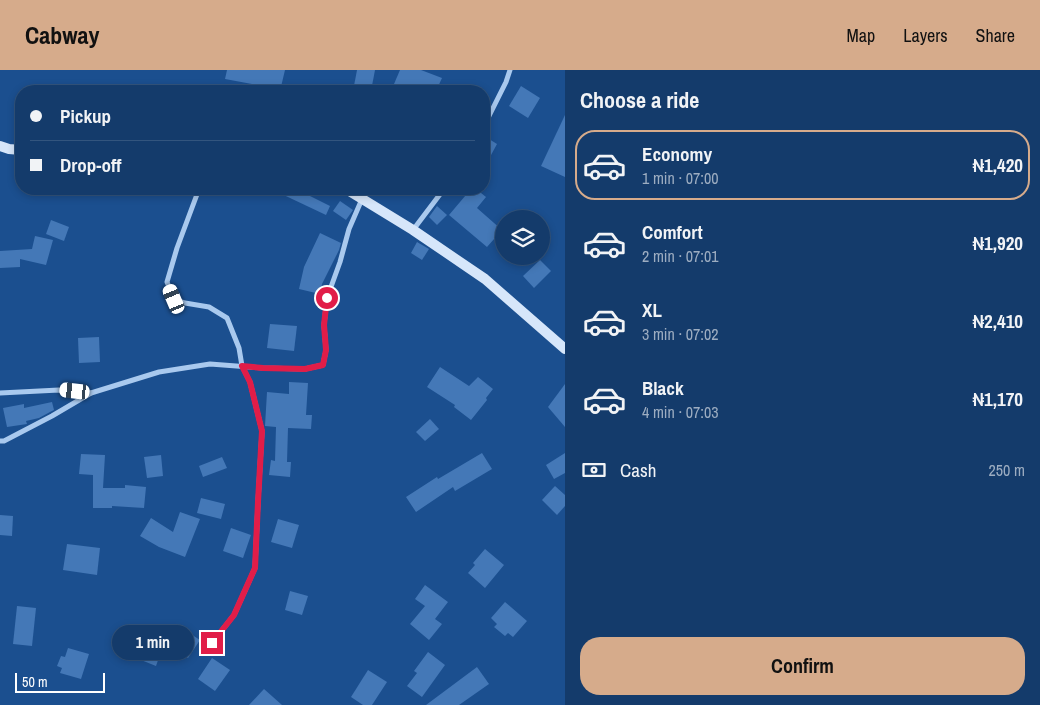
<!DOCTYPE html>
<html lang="en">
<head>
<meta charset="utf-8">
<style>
  :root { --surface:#143b6b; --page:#1d4271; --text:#f1f3f6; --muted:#9dadc1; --line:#33557e; --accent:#d6ab8b }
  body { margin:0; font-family:"Archivo Narrow",sans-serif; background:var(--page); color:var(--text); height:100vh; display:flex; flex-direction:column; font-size:19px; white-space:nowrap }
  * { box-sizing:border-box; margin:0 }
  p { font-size:16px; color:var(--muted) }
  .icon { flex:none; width:28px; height:28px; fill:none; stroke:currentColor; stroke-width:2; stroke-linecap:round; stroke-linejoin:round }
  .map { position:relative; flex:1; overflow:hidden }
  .drawer { display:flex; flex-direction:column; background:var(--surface); width:475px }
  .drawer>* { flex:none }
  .banner { position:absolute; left:15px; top:15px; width:475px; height:110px; border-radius:20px; box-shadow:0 2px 8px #0003,0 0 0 1px var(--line); display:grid; align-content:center; height:110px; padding:0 15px; background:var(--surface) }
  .fabs { position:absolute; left:495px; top:140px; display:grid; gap:10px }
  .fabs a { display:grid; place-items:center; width:55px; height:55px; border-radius:50%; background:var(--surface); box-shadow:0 2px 8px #0003,0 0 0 1px var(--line); font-size:25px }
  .scale { position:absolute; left:15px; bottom:12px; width:90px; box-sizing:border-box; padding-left:5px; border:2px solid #fff; border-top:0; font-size:14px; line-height:18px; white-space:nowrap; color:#fff; -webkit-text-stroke:4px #1b4f8f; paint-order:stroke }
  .end { position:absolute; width:22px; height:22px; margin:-11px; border:6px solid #e11d48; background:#fff; box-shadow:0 0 0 2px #fff }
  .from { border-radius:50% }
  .bubble { position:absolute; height:35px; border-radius:18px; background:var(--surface); box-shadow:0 2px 8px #0003,0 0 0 1px var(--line); font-size:16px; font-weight:700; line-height:35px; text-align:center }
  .car { position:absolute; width:15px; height:30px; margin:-15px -8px; border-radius:6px; box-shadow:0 0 4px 1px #0007; background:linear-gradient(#fff 24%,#345 0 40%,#fff 0 76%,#345 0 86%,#fff 0) }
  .banner b { display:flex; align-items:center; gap:18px; height:48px; font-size:19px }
  .banner b+b { border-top:1px solid var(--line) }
  .banner i { width:12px; height:12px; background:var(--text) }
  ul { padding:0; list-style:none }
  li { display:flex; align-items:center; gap:15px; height:70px; margin:0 10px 8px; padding:0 5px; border:2px solid transparent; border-radius:20px }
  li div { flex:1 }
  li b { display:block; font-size:19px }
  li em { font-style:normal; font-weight:700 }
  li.selected { border-color:var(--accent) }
  li>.icon { width:45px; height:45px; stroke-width:1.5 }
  h2 { padding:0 15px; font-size:22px; line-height:60px }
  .pay { display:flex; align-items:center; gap:12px; height:55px; padding:0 15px; font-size:19px }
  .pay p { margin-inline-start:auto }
  .primary-button { display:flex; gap:10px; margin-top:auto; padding:10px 15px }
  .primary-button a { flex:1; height:58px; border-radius:20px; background:var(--accent); color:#111; font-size:20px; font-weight:700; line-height:58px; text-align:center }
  header { display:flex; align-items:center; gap:30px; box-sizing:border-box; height:70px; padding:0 25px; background:var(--accent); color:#111 }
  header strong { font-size:24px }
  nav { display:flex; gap:28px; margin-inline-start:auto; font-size:18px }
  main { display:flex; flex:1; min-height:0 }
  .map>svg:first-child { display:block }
  .building { fill:#4478b7 }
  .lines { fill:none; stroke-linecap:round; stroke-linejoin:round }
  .street { stroke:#a9c9ee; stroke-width:5 }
  .secondary { stroke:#d6e6fa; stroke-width:10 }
  .route { stroke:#e11d48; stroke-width:6 }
</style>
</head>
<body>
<header>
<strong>Cabway</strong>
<nav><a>Map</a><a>Layers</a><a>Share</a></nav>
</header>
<main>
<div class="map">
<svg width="565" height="635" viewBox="0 0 565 635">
  <rect width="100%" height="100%" fill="#1b4f8f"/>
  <g class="building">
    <path d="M227,0H285L280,21H260L262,16L225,9Z"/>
    <path d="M357,0H375L371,21H353Z"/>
    <path d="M400,0H421L442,8L436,21H411L394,14Z"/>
    <path d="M521,16L540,28L528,48L509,36Z"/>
    <path d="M565,45V107L541,96Z"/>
    <path d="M489,69L497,74L484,98V77Z"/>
    <path d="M271,119H296L330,136L326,145Z"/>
    <path d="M471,119H476L486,127L477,138L502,160L487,177L449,145Z"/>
    <path d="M340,131L353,140L346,150L333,141Z"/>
    <path d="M437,136L447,145L437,155L429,147Z"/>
    <path d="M51,150L69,157L64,171L46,164Z"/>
    <path d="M320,163L341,173L339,180L322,214L320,224L299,219L304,197Z"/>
    <path d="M35,166L53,170L46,195L20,189V197L0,198V181L32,179Z"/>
    <path d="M417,172L429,179L422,190L411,183Z"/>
    <path d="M540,190L551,201L534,218L523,206Z"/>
    <path d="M270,254L297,256L294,281L267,278Z"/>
    <path d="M99,267L100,292L79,293L78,268Z"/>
    <path d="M440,297L469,316L478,307L493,319L486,328L487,330L471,350L454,337L455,335L427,317Z"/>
    <path d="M289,312L308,313L306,345H312L311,359L288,358L287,392H291L290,407L269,405L271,390L275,391L276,357L265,356L267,322L289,324Z"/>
    <path d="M565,314V357L548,337Z"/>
    <path d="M52,332L54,340L50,342L39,348L26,351L27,354L7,357L3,338L24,334V338Z"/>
    <path d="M430,349L439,359L425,371L416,362Z"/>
    <path d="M482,383L492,399L455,421L453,417L416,442L406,427L437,407L438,409Z"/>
    <path d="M565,383V403L554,409L546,395Z"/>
    <path d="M81,384L105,385L103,418H125V415L146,417L144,438L112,436V438H93V405L79,404Z"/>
    <path d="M161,385L163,406L147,408L144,387Z"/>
    <path d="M222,387L227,398L203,407L199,396Z"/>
    <path d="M555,416L565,425V436L557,445L542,430Z"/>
    <path d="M201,428L225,434L221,449L197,443Z"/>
    <path d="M180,442L200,449L185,487L159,477L140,466L151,448L173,462Z"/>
    <path d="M0,445L13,446L12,466L0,465Z"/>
    <path d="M278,449L299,455L292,478L271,472Z"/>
    <path d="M231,458L251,465L243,488L223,481Z"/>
    <path d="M67,474L100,478L97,505L63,500Z"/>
    <path d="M485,479L504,495L485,518L468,503L475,495L473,493Z"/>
    <path d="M425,515L448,532L435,549L442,554L429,570L410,554L425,536L415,529Z"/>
    <path d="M290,521L308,526L302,545L285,540Z"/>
    <path d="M505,532L527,551L513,567L508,563L505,566L494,557L497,554L491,548Z"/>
    <path d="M17,536L36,538L32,576L13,574Z"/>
    <path d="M147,557L159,561L160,558L179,565L183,559L200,570L188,588L164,573L156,596L136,588Z"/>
    <path d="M68,578L89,584L81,609L60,603L62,598L57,596L61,586L65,587Z"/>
    <path d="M428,582L445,595L422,627L407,616L417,603L414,601Z"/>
    <path d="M212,588L230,600L215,621L198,609Z"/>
    <path d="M477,597L489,614L459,635H426Z"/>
    <path d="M368,600L387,612L372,635H363L351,627Z"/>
    <path d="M264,619L282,635H249Z"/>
  </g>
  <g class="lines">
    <g class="street">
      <path d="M484,56L506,12L510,0"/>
      <path d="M199,119L177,178L167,212L174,229L185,233L209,237L227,248L239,278L242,296L250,312L262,361L258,432L255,498L234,545L212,573"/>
      <path d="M413,160L444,119"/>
      <path d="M0,323L59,320L91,323"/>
      <path d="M0,371H4L52,346L91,323L159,302L210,294L263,298L305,299L323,295L326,280L324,255L327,228L340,192L349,159L362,129"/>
    </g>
    <g class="secondary">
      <path d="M0,76L9,79L21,80"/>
      <path d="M346,119L413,160L485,209L565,279"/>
    </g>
  </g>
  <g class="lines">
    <path class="route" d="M212,573L234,545L255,498L258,432L262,361L250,312L242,296L263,298L305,299L323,295L326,280L324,255L327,228"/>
  </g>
</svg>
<div class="fabs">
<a><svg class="icon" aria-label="layers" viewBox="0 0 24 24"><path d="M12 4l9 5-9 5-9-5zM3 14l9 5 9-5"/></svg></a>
</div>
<div class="scale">50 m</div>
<i class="end from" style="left:327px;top:228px"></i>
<i class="end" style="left:212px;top:573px"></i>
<div class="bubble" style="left:112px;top:555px;width:82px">1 min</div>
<i class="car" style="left:174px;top:229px;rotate:337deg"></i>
<i class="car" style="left:75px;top:321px;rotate:276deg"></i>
<div class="banner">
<b><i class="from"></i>Pickup</b>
<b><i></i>Drop-off</b>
</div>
</div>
<section class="drawer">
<h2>Choose a ride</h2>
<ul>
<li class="selected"><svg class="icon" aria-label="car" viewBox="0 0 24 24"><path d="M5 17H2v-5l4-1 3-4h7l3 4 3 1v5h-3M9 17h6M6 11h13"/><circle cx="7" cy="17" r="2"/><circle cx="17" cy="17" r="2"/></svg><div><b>Economy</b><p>1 min · 07:00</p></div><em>₦1,420</em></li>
<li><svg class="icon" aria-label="car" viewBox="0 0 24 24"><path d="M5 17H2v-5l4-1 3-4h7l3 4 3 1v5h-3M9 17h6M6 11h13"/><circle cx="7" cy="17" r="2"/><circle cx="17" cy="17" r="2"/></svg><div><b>Comfort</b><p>2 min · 07:01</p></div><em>₦1,920</em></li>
<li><svg class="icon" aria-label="car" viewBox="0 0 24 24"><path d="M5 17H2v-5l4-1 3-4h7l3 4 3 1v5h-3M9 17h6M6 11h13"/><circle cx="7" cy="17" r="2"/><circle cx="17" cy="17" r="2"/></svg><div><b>XL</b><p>3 min · 07:02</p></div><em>₦2,410</em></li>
<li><svg class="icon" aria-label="car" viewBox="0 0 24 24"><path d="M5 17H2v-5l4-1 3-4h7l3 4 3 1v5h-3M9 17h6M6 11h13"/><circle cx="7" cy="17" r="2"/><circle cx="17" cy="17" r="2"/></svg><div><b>Black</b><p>4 min · 07:03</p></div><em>₦1,170</em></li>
</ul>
<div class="pay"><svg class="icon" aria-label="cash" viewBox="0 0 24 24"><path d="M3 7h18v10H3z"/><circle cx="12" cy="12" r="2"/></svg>Cash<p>250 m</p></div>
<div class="primary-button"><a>Confirm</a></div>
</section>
</main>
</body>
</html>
